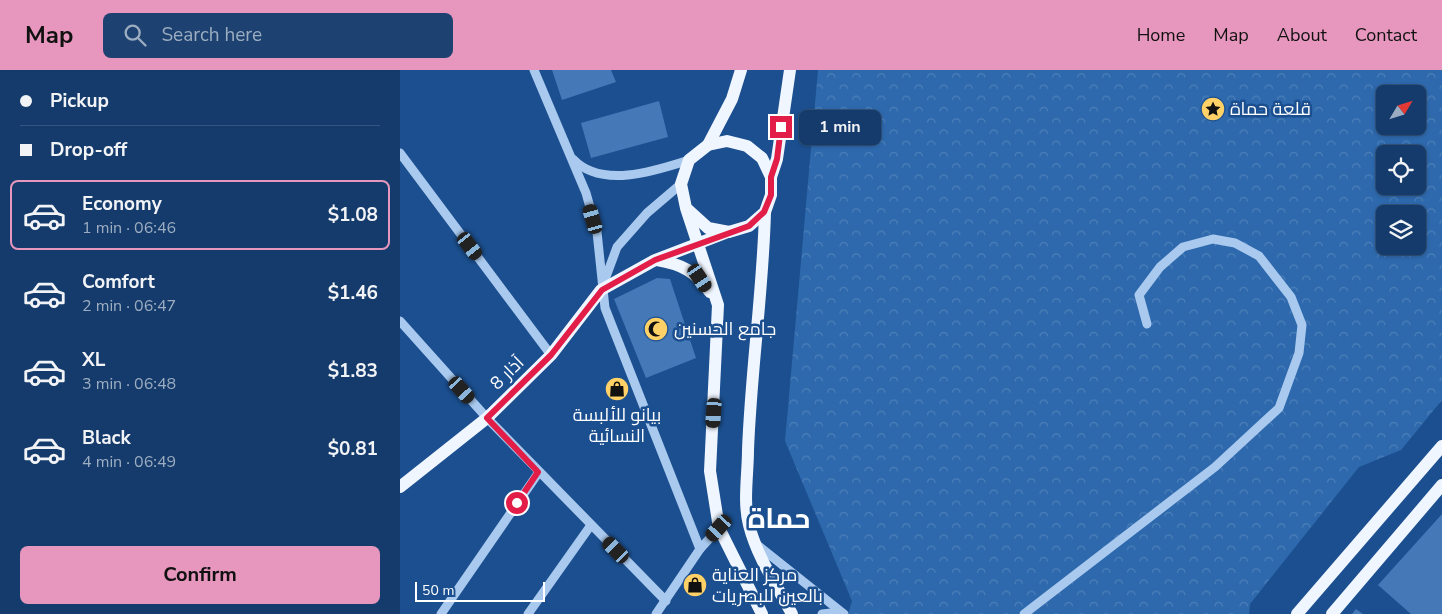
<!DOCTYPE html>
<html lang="en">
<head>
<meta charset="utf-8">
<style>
  :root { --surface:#143b6b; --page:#1d4271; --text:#f1f3f6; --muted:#9dadc1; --line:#33557e; --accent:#e797bd }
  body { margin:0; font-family:"Nunito Sans",Cairo,sans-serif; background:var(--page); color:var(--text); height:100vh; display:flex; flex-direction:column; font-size:19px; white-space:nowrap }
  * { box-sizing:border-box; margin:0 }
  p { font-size:16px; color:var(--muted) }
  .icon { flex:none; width:28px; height:28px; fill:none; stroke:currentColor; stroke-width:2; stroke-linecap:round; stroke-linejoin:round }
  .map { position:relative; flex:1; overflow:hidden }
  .side { display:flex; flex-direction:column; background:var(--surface); width:400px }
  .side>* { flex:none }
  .top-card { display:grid; align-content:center; height:110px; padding:0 20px; background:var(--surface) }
  .needle { width:32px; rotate:52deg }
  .fabs { position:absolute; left:976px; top:15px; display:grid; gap:10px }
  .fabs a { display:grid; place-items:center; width:50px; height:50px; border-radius:8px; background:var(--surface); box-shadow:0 1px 4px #0004,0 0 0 1px var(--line); font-size:25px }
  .scale { position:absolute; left:15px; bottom:12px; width:130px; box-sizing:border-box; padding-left:5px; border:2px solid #fff; border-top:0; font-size:14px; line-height:18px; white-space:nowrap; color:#fff; -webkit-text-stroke:4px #1b4f8f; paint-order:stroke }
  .end { position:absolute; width:22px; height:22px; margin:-11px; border:6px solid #e11d48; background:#fff; box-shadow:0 0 0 2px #fff }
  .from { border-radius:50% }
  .bubble { position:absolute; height:35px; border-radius:8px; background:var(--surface); box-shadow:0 1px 4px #0004,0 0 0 1px var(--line); font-size:16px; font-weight:700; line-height:35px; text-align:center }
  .car { position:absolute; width:15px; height:30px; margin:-15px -8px; border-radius:6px; box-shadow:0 0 4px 1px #0007; background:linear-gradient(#222 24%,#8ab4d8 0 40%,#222 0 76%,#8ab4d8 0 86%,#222 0) }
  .top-card b { display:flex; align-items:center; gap:18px; height:48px; font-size:19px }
  .top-card b+b { border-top:1px solid var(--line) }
  .top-card i { width:12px; height:12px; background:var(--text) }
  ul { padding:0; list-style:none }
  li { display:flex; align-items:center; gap:15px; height:70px; margin:0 10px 8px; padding:0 10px; border:2px solid transparent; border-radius:8px }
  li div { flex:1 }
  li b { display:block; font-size:19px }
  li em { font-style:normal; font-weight:700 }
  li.selected { border-color:var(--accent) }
  li>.icon { width:45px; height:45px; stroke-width:1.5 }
  .button { display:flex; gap:10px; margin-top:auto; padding:10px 20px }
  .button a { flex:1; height:58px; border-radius:8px; background:var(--accent); color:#111; font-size:20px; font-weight:700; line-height:58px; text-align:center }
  header { display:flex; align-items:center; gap:30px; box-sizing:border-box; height:70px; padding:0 25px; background:var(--accent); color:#111 }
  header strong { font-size:24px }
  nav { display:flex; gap:28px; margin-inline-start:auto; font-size:18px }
  .search { width:350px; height:45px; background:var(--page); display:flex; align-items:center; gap:12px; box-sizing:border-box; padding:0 18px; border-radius:8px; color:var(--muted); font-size:19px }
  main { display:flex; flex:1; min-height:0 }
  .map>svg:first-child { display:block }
  .park { fill:url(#park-crowns); fill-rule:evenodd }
  .building { fill:#4478b7 }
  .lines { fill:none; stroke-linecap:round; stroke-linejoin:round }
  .minor { stroke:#a9c9ee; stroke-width:9 }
  .major { stroke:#f0f6ff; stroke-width:12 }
  .route { stroke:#e11d48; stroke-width:6 }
  .labels { text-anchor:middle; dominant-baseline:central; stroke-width:5; stroke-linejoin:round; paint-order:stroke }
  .poi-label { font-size:18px; fill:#fff; stroke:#1b4f8f; text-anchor:start }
  .street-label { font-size:18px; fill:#fff; stroke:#1b4f8f }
  .town-label { font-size:28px; font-weight:bold; fill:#fff; stroke:#1b4f8f }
</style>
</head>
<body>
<header>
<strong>Map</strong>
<div class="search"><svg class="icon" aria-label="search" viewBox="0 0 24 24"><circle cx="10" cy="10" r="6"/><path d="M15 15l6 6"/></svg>Search here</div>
<nav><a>Home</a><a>Map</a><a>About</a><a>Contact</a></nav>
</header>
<main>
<section class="side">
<div class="top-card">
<b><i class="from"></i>Pickup</b>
<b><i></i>Drop-off</b>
</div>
<ul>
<li class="selected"><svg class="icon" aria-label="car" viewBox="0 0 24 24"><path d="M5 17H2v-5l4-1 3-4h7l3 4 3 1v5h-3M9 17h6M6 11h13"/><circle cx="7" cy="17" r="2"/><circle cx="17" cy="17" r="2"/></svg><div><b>Economy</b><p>1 min · 06:46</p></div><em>$1.08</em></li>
<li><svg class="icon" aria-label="car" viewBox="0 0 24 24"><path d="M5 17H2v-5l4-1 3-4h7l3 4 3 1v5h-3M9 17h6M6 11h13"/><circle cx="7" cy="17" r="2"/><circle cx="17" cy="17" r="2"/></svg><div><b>Comfort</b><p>2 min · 06:47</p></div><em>$1.46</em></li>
<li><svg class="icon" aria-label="car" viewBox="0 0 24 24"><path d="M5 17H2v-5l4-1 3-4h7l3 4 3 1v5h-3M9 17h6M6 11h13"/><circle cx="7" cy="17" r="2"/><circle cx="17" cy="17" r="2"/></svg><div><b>XL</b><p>3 min · 06:48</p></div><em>$1.83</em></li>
<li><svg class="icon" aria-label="car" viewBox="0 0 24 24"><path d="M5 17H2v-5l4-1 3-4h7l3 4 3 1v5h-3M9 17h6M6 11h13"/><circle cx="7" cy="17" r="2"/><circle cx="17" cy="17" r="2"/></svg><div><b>Black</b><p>4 min · 06:49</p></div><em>$0.81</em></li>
</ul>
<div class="button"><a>Confirm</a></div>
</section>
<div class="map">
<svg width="1042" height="544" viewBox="0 0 1042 544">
  <defs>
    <pattern id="park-crowns" width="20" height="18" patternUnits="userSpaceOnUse" patternTransform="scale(1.25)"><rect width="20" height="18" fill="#2e69ad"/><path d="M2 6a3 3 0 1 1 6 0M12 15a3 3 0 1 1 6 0" fill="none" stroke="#4d80b9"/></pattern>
  </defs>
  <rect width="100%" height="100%" fill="#1b4f8f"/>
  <path class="park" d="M418,0H1042V330L1001,380L959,397L850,534L849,544H448L452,531L385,371ZM985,24H1018V56H985ZM985,84H1018V116H985ZM985,144H1018V176H985Z"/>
  <g class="building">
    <path d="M152,0H211L216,12L162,30Z"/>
    <path d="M259,31L268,67L191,88L181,53Z"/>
    <path d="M257,208L270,209L296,288L246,308L214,229Z"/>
    <path d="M1042,444V544H1011L978,515Z"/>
    <path d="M956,539L963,544H952Z"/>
  </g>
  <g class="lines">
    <g class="minor">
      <path d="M134,0L186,123L197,162L205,238L300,479"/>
      <path d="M0,83L151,285"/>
      <path d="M173,89C201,119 255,101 289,90"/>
      <path d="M203,215L217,177L247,143L281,114"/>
      <path d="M0,251L87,348L266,531"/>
      <path d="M356,474L444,544"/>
      <path d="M41,544L139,402"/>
      <path d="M128,544L191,455"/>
      <path d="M256,544L300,479L319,458"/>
      <path d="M422,544L440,542"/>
      <path d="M624,544L815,397L879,338L899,283L902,255L891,227L859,186L835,173L813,169L783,177L760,197L739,225L747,254"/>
    </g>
    <g class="major">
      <path d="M308,75L332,29L341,0"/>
      <path d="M371,107L377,89L390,0"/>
      <path d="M286,138L308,158L329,162L349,156L365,142L371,125V107L362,88L347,76L327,71L308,75L289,90L281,114L286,138L318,235L310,401L319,458L362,544"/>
      <path d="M365,142C363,221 351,300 348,380C348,404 343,432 349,455C357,487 377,516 392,544"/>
      <path d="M257,190C282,194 296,202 310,222"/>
      <path d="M0,417L87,348L151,285L201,220L255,190L328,162"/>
      <path d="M897,544L1042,376"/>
      <path d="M932,544L1042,415"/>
    </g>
  </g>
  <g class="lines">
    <path class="route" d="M117,433L138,402L87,348L151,285L202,220L255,190L349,156L364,142L371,125V107L377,89L381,57"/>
  </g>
  <defs>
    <g id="sight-disc" transform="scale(1.25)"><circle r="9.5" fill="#ffd166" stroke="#1b4f8f"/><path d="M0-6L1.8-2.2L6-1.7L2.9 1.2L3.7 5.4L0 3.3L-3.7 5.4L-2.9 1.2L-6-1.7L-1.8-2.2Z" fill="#111"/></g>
    <g id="mosque-disc" transform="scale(1.25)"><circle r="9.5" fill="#ffd166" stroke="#1b4f8f"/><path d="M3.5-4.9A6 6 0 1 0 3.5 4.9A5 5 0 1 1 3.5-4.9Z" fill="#111"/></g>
    <g id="shop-disc" transform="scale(1.25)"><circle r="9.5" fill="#ffd166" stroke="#1b4f8f"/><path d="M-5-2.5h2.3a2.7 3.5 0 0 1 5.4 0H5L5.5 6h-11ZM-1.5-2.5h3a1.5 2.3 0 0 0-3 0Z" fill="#111"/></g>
  </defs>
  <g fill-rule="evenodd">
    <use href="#sight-disc" x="813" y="39"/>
    <use href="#mosque-disc" x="256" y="259"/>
    <use href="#shop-disc" x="217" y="319"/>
    <use href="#shop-disc" x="295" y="515"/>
  </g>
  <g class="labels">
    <g class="poi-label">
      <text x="830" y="39">قلعة حماة</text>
      <text x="274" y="259">جامع الحسنين</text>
      <text x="217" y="345" text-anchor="middle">بيانو للألبسة<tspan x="217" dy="21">النسائية</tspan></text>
      <text x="312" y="505">مركز العناية<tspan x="312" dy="21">بالعين للبصريات</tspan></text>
    </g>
    <g class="street-label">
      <text transform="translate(107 303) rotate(-44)">8 آذار</text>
    </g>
    <g class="town-label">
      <text x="379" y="449">حماة</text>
    </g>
  </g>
</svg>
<div class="fabs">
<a><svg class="needle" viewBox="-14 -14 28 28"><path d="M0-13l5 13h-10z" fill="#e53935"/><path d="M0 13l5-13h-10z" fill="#9dadc1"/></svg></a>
<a><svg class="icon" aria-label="locate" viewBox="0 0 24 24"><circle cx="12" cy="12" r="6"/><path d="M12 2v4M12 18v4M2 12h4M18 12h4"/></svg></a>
<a><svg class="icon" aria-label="layers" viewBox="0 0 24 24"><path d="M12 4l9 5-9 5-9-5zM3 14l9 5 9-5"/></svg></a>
</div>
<div class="scale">50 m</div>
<i class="end from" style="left:117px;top:433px"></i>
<i class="end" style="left:381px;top:57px"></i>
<div class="bubble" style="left:399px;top:40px;width:82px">1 min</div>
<i class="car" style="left:193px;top:149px;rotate:344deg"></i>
<i class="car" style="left:70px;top:176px;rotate:143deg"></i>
<i class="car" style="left:300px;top:208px;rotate:146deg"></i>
<i class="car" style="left:62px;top:320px;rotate:138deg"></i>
<i class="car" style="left:314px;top:343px;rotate:184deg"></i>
<i class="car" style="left:319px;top:458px;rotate:222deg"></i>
<i class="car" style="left:216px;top:480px;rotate:315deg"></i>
</div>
</main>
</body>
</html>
